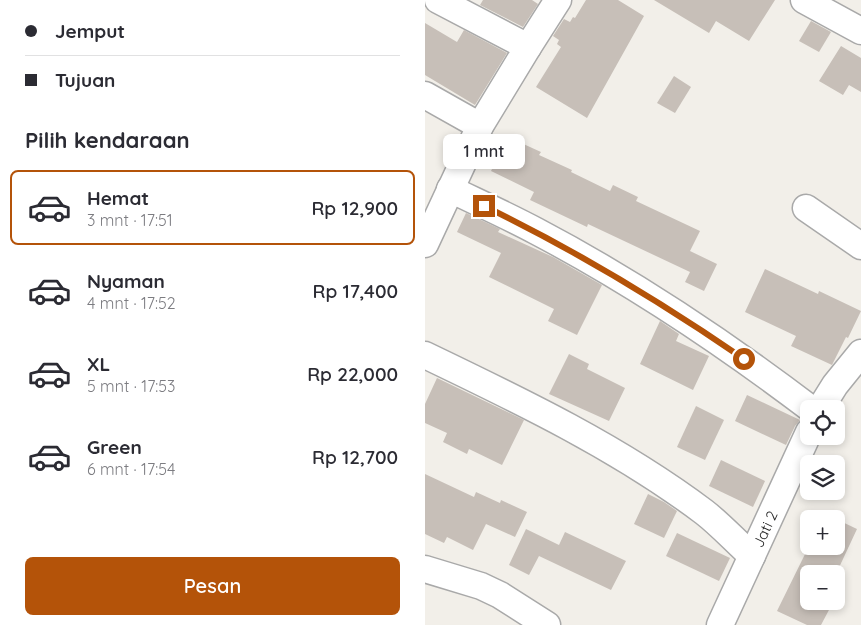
<!DOCTYPE html>
<html lang="id">
<head>
<meta charset="utf-8">
<style>
  :root { --surface:#fff; --page:#f2f2f3; --text:#2b2b33; --muted:#7c7c81; --line:#e1e1e2; --accent:#b45309 }
  body { margin:0; font-family:Quicksand,sans-serif; background:var(--page); color:var(--text); height:100vh; display:flex; flex-direction:column; font-size:19px; white-space:nowrap }
  * { box-sizing:border-box; margin:0 }
  p { font-size:16px; color:var(--muted) }
  .icon { flex:none; width:28px; height:28px; fill:none; stroke:currentColor; stroke-width:2; stroke-linecap:round; stroke-linejoin:round }
  .map { position:relative; flex:1; overflow:hidden }
  .sheet { display:flex; flex-direction:column; background:var(--surface); width:425px }
  .sheet>* { flex:none }
  .top-card { display:grid; align-content:center; height:110px; padding:0 25px; background:var(--surface) }
  .controls { position:absolute; left:375px; top:400px; display:grid; gap:10px }
  .controls a { display:grid; place-items:center; width:45px; height:45px; border-radius:8px; background:var(--surface); box-shadow:0 2px 8px #0003; font-size:25px }
  .end { position:absolute; width:22px; height:22px; margin:-11px; border:6px solid #b45309; background:#fff; box-shadow:0 0 0 2px #fff }
  .from { border-radius:50% }
  .bubble { position:absolute; height:35px; border-radius:8px; background:var(--surface); box-shadow:0 2px 8px #0003; font-size:16px; font-weight:600; line-height:35px; text-align:center }
  .top-card b { display:flex; align-items:center; gap:18px; height:48px; font-size:19px }
  .top-card b+b { border-top:1px solid var(--line) }
  .top-card i { width:12px; height:12px; background:var(--text) }
  ul { padding:0; list-style:none }
  li { display:flex; align-items:center; gap:15px; height:75px; margin:0 10px 8px; padding:0 15px; border:2px solid transparent; border-radius:8px }
  li div { flex:1 }
  li b { display:block; font-size:19px }
  li em { font-style:normal; font-weight:600 }
  li.selected { border-color:var(--accent) }
  li>.icon { width:45px; height:45px; stroke-width:1.5 }
  h2 { padding:0 25px; font-size:22px; line-height:60px }
  .cta { display:flex; gap:10px; margin-top:auto; padding:10px 25px }
  .cta a { flex:1; height:58px; border-radius:8px; background:var(--accent); color:#fff; font-size:20px; font-weight:600; line-height:58px; text-align:center }
  main { display:flex; flex:1; min-height:0 }
  .map>svg:first-child { display:block }
  .building { fill:#c7bfb8 }
  .lines { fill:none; stroke-linecap:round; stroke-linejoin:round }
  .minor-casing { stroke:#a9a9a9; stroke-width:29 }
  .minor { stroke:#fff; stroke-width:26 }
  .route { stroke:#b45309; stroke-width:6 }
  .labels { text-anchor:middle; dominant-baseline:central; stroke-width:5; stroke-linejoin:round; paint-order:stroke }
  .street-label { font-size:15px; fill:#222; stroke:#fff }
</style>
</head>
<body>
<main>
<section class="sheet">
<div class="top-card">
<b><i class="from"></i>Jemput</b>
<b><i></i>Tujuan</b>
</div>
<h2>Pilih kendaraan</h2>
<ul>
<li class="selected"><svg class="icon" aria-label="car" viewBox="0 0 24 24"><path d="M5 17H2v-5l4-1 3-4h7l3 4 3 1v5h-3M9 17h6M6 11h13"/><circle cx="7" cy="17" r="2"/><circle cx="17" cy="17" r="2"/></svg><div><b>Hemat</b><p>3 mnt · 17:51</p></div><em>Rp 12,900</em></li>
<li><svg class="icon" aria-label="car" viewBox="0 0 24 24"><path d="M5 17H2v-5l4-1 3-4h7l3 4 3 1v5h-3M9 17h6M6 11h13"/><circle cx="7" cy="17" r="2"/><circle cx="17" cy="17" r="2"/></svg><div><b>Nyaman</b><p>4 mnt · 17:52</p></div><em>Rp 17,400</em></li>
<li><svg class="icon" aria-label="car" viewBox="0 0 24 24"><path d="M5 17H2v-5l4-1 3-4h7l3 4 3 1v5h-3M9 17h6M6 11h13"/><circle cx="7" cy="17" r="2"/><circle cx="17" cy="17" r="2"/></svg><div><b>XL</b><p>5 mnt · 17:53</p></div><em>Rp 22,000</em></li>
<li><svg class="icon" aria-label="car" viewBox="0 0 24 24"><path d="M5 17H2v-5l4-1 3-4h7l3 4 3 1v5h-3M9 17h6M6 11h13"/><circle cx="7" cy="17" r="2"/><circle cx="17" cy="17" r="2"/></svg><div><b>Green</b><p>6 mnt · 17:54</p></div><em>Rp 12,700</em></li>
</ul>
<div class="cta"><a>Pesan</a></div>
</section>
<div class="map">
<svg width="436" height="625" viewBox="0 0 436 625">
  <rect width="100%" height="100%" fill="#f2efe9"/>
  <g class="building">
    <path d="M58,0H107L113,4L98,27L55,5Z"/>
    <path d="M161,0H193L219,16L162,118L111,87L136,47L132,44L134,40L128,36L139,19L145,22L148,17L150,18Z"/>
    <path d="M229,0H350L324,41L291,21L284,33Z"/>
    <path d="M386,21L406,32L394,52L374,41Z"/>
    <path d="M0,23L32,42L39,30L82,53L50,105L0,75Z"/>
    <path d="M416,46L436,58V92L424,85L418,95L394,81Z"/>
    <path d="M249,76L266,87L250,113L232,103Z"/>
    <path d="M83,137L116,152L114,155L147,170L146,172L185,191L188,185L213,197L211,201L275,231L265,251L292,264L279,291L260,282L265,272L163,224L162,227L105,200L109,192L66,171Z"/>
    <path d="M41,213L75,229L73,232L128,257L177,285L152,335L123,321L129,309L64,277L76,253L32,232Z"/>
    <path d="M340,269L393,294L394,291L436,311L423,338L421,337L407,365L366,346L371,336L320,312Z"/>
    <path d="M235,321L254,334L251,341L284,356L268,390L215,364Z"/>
    <path d="M144,354L164,364L162,369L200,388L184,421L124,394Z"/>
    <path d="M12,378L99,420L77,465L44,449L42,454L18,442L22,433L0,423V404Z"/>
    <path d="M322,395L375,420L370,426L361,445L310,421Z"/>
    <path d="M271,406L299,420L280,460L252,447Z"/>
    <path d="M296,460L340,481L328,507L284,486Z"/>
    <path d="M0,474L49,497L51,492L75,503L76,500L102,512L90,537L61,524L48,550L22,537L19,543L0,534Z"/>
    <path d="M223,494L239,502L252,511L239,538L209,524Z"/>
    <path d="M411,519L432,529L411,574H384V601H399L397,604L405,608L396,625H382L352,611L384,546H412Z"/>
    <path d="M101,529L134,545L140,532L201,561L186,590L114,556L104,575L84,565Z"/>
    <path d="M252,533L305,558L294,581L241,556Z"/>
  </g>
  <g class="lines">
    <g class="minor-casing">
      <g id="minor">
        <path d="M13,0L103,47"/>
        <path d="M379,0L436,31"/>
        <path d="M0,95L55,126"/>
        <path d="M25,189C54,203 83,216 111,231C208,282 299,343 386,409"/>
        <path d="M381,208L436,246"/>
        <path d="M0,244L55,126L103,47L133,0"/>
        <path d="M0,355C96,401 194,448 279,512C296,525 311,542 327,556"/>
        <path d="M395,409L410,385L436,353"/>
        <path d="M0,569L56,586L75,595L122,625"/>
        <path d="M295,625L384,432"/>
      </g>
    </g>
    <use href="#minor" class="minor"/>
  </g>
  <g class="lines">
    <path class="route" d="M59,206C150,250 236,302 319,359"/>
  </g>
  <g class="labels">
    <g class="street-label">
      <text transform="translate(340 529) rotate(-65)">Jati 2</text>
    </g>
  </g>
</svg>
<div class="controls">
<a><svg class="icon" aria-label="locate" viewBox="0 0 24 24"><circle cx="12" cy="12" r="6"/><path d="M12 2v4M12 18v4M2 12h4M18 12h4"/></svg></a>
<a><svg class="icon" aria-label="layers" viewBox="0 0 24 24"><path d="M12 4l9 5-9 5-9-5zM3 14l9 5 9-5"/></svg></a>
<a>+</a>
<a>−</a>
</div>
<i class="end from" style="left:319px;top:359px"></i>
<i class="end" style="left:59px;top:206px"></i>
<div class="bubble" style="left:18px;top:134px;width:82px">1 mnt</div>
</div>
</main>
</body>
</html>
